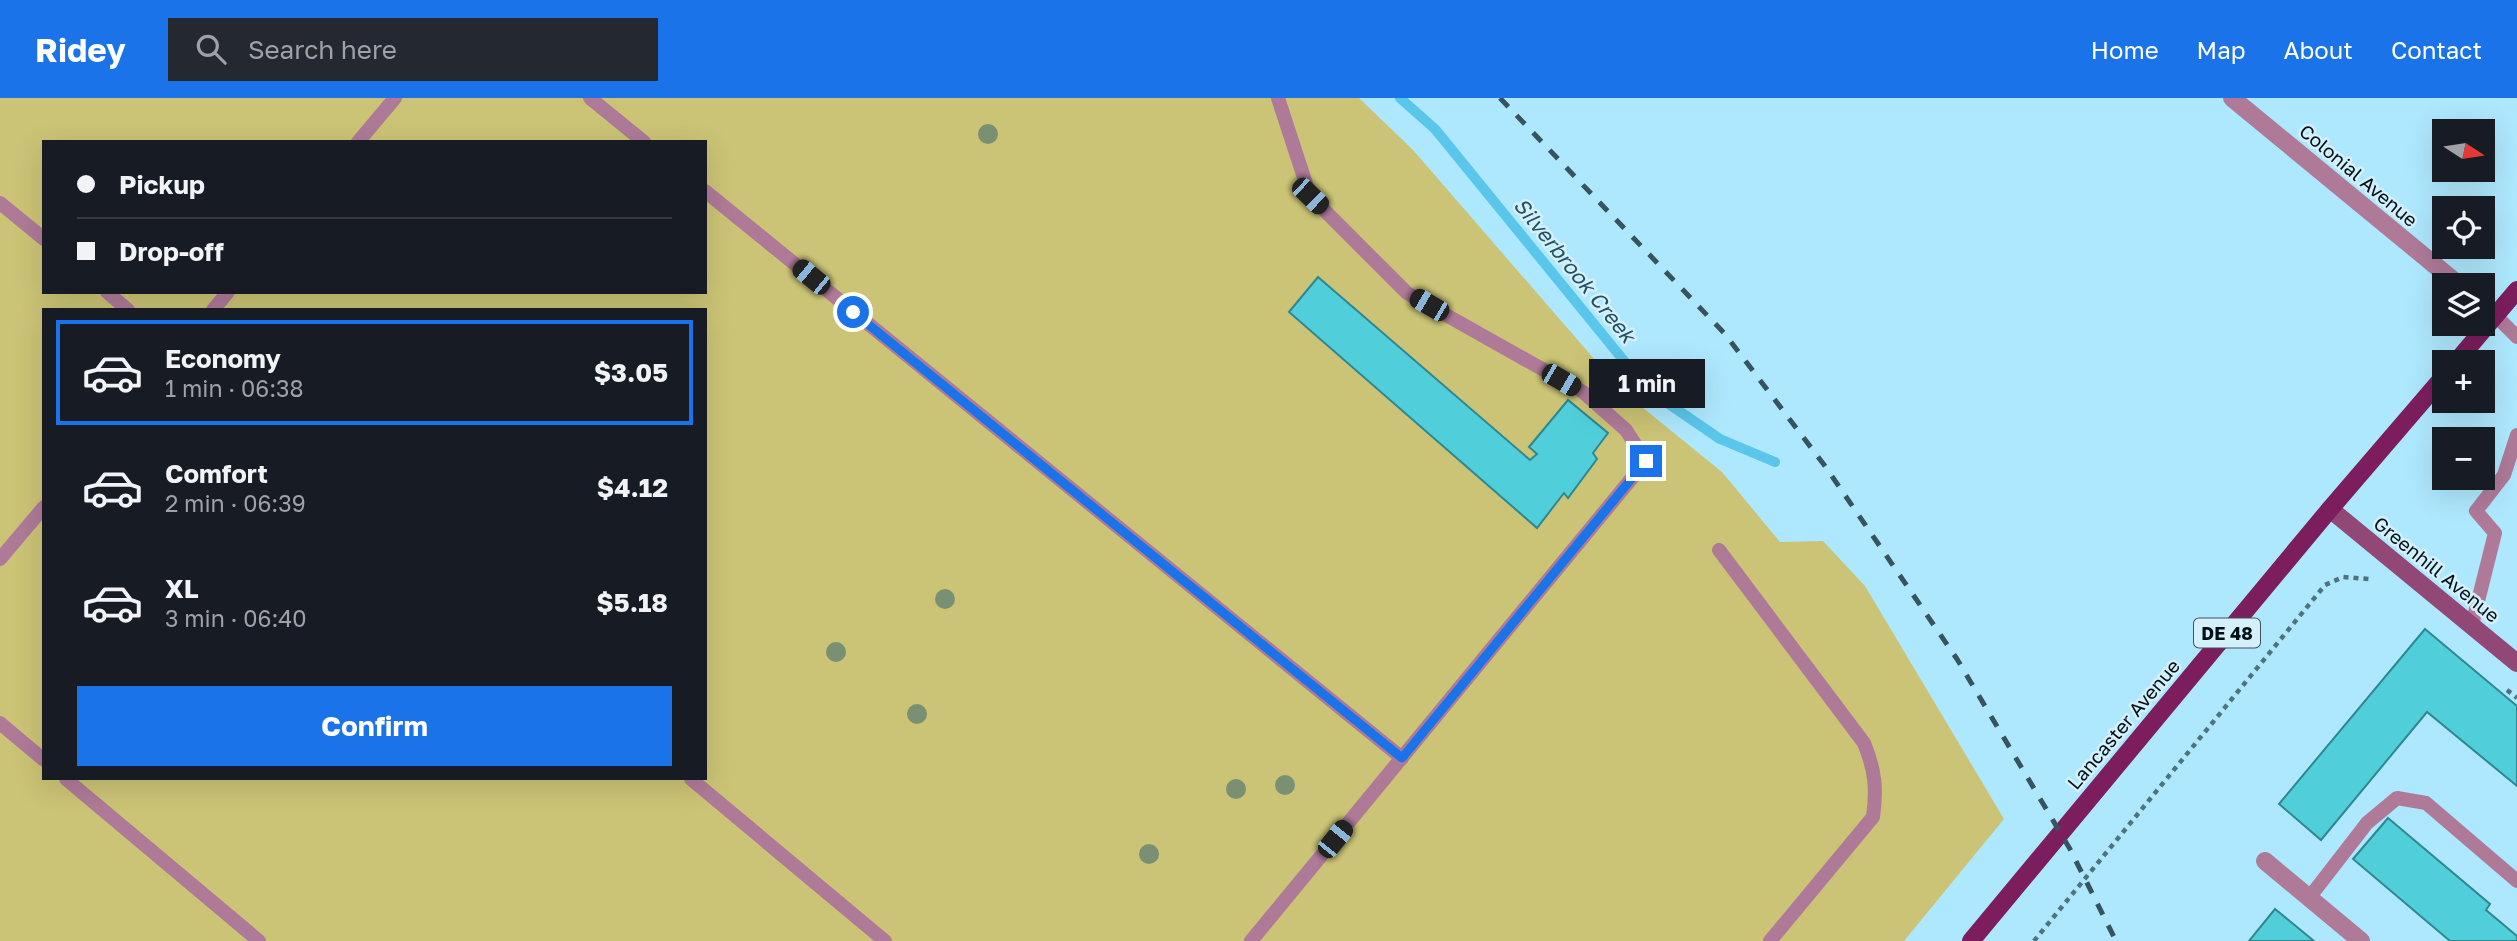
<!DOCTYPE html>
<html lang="en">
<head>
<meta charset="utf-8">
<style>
  :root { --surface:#171b24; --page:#242831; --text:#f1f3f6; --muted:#9ea1a6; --line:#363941; --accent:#1a73e8 }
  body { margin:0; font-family:"Golos Text",sans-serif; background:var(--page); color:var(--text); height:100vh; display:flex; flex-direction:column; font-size:26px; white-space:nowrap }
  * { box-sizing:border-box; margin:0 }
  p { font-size:23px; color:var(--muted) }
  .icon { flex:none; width:38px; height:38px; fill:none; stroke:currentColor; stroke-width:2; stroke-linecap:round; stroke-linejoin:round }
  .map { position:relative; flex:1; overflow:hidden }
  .drawer { position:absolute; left:42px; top:210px; width:665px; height:472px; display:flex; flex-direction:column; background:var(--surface); border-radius:0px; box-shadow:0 7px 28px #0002 }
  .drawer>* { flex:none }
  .top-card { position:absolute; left:42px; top:42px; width:665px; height:154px; border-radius:0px; box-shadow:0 7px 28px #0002; display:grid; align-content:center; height:154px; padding:0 35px; background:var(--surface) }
  .needle { width:46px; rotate:102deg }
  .buttons { position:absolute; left:2432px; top:21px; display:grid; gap:14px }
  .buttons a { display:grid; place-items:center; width:63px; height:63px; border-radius:0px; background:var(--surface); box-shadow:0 7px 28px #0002; font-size:35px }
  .end { position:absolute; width:32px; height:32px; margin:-16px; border:9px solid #1a73e8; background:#fff; box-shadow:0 0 0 4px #fff }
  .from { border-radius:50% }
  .bubble { position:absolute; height:49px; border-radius:0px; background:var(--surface); box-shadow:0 7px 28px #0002; font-size:23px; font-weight:700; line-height:49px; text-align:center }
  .car { position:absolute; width:21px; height:42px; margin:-21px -10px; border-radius:9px; box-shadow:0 0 5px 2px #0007; background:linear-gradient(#222 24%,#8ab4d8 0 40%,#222 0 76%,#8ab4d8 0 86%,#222 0) }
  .top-card b { display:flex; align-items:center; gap:24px; height:66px; font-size:26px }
  .top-card b+b { border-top:2px solid var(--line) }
  .top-card i { width:18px; height:18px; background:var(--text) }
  ul { padding:12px 0 0; list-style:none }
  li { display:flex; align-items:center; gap:21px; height:105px; margin:0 14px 10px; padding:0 21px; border:4px solid transparent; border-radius:0px }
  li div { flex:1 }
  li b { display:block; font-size:26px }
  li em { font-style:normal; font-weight:700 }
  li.current { border-color:var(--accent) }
  li>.icon { width:63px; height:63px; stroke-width:1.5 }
  .action { display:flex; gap:14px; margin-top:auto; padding:14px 35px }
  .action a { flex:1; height:80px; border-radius:0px; background:var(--accent); color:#fff; font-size:28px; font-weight:700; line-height:80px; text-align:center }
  header { display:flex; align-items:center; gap:42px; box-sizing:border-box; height:98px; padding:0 35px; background:var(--accent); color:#fff }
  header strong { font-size:33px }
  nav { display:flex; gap:38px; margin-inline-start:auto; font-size:24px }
  .search { width:490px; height:63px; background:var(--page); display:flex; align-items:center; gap:18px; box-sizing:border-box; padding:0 24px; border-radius:0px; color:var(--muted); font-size:26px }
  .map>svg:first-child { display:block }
  .green { fill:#cbc375; fill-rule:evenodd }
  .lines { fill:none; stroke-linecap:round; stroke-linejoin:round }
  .stream { stroke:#5ac6eb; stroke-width:10 }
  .building { fill:#50cfda; stroke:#2f878f; stroke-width:2 }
  .path { stroke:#4f727f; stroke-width:4.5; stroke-dasharray:5 5; stroke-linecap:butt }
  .lane { stroke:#ae7a98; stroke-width:14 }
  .street { stroke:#ae7a98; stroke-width:18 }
  .secondary { stroke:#924877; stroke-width:18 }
  .primary { stroke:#7c1e5e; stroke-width:18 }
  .rail { stroke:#36535f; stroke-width:5; stroke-dasharray:12 12; stroke-linecap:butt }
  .tree { fill:#7a9072 }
  .route { stroke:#1a73e8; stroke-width:9 }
  .labels { text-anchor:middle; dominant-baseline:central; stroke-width:5; stroke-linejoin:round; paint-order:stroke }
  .shield { fill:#d4f0fb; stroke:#40535b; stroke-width:2 }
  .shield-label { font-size:18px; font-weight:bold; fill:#001017 }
  .street-label { font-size:19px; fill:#001017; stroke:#d4f0fb }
  .water-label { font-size:21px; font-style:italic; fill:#235161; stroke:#d4f0fb }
</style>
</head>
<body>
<header>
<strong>Ridey</strong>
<div class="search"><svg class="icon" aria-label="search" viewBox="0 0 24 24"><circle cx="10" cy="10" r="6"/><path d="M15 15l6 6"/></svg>Search here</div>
<nav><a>Home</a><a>Map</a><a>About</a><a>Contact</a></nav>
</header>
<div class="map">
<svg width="2517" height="843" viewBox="0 0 2517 843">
  <rect width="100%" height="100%" fill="#aee8fe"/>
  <path class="green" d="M0,0H1359L1413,52L1621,292L1722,374L1780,444L1823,443L1865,488L2004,721L1904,843H0ZM44,44H705V194H44ZM44,212H705V681H44Z"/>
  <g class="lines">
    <path class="stream" d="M1400,0L1435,31L1647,291L1720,341L1775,364"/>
  </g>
  <g class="building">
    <path d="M1318,179L1530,362L1537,356L1529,349L1568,302L1608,335L1593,355L1597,361L1568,400L1564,395L1537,430L1289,214Z"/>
    <path d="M2425,531L2517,608V688L2427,614L2321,742L2279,706Z"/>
    <path d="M2388,720L2490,806L2486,812L2517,838V843H2450L2353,761Z"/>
    <path d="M2275,811L2314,843H2249Z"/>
  </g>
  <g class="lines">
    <g class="path">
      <path d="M2507,592L2517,600"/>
      <path d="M2034,843L2325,487L2343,479L2370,481"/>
    </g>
    <g class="lane">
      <path d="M590,0L644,44"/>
      <path d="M358,44L395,0"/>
      <path d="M705,93L1402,660"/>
      <path d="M0,105L44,141"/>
      <path d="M107,194L128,212"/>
      <path d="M213,212L228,194"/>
      <path d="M2496,218L2517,239"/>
      <path d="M1719,452L1864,645C1875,672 1877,690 1873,719L1770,843"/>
      <path d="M0,461L44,409"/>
      <path d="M2472,527L2495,435L2476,413L2504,377L2517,337"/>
      <path d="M0,625L44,662"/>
      <path d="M66,681L259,843"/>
      <path d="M691,681L885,843"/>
      <path d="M2309,800L2367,725L2397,700L2426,705L2517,783"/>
      <path d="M1251,843L1646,363L1626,332L1583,294L1407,195L1310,98L1278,0"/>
    </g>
    <g class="street">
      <path d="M2232,0L2459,187"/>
      <path d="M2483,207L2496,218"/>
      <path d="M2265,763L2361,843"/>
    </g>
    <path class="secondary" d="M2330,411L2517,565"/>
    <g class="primary">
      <path d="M2456,264L2517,192"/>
      <path d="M1971,843L2330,411L2445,277"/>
    </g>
    <path class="rail" d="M1500,0L1725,236L1825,368L1957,561L2070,751L2116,843"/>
  </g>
  <g class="tree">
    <circle cx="988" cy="36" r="10"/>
    <circle cx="945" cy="501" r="10"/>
    <circle cx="836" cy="554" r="10"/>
    <circle cx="917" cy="616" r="10"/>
    <circle cx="1285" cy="687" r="10"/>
    <circle cx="1236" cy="691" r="10"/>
    <circle cx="1149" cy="756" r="10"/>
  </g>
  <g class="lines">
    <path class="route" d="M853,214L1402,660L1646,363"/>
  </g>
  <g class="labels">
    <rect class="shield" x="2194" y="520.5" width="66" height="29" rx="5"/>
    <g class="shield-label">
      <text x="2227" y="535">DE 48</text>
    </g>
    <g class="street-label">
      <text transform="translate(2359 77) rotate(40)">Colonial Avenue</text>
      <text transform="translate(2437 471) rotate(39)">Greenhill Avenue</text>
      <text transform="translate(2123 626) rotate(-50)">Lancaster Avenue</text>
    </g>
    <g class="water-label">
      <text transform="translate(1575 172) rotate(51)">Silverbrook Creek</text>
    </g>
  </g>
</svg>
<div class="buttons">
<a><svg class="needle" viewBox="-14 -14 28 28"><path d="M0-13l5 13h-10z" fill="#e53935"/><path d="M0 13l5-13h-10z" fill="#9ea1a6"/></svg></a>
<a><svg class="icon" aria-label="locate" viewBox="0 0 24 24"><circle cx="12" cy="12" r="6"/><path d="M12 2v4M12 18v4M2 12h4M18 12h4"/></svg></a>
<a><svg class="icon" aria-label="layers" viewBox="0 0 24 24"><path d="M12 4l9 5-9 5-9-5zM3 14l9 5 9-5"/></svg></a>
<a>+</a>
<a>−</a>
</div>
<i class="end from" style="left:853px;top:214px"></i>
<i class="end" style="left:1646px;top:363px"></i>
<div class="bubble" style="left:1589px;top:261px;width:116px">1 min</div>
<i class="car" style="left:1310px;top:98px;rotate:134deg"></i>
<i class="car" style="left:811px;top:179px;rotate:309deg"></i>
<i class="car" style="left:1429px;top:207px;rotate:300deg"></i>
<i class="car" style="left:1561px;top:282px;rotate:120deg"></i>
<i class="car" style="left:1335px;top:741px;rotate:39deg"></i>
<div class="top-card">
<b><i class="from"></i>Pickup</b>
<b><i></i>Drop-off</b>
</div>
<section class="drawer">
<ul>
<li class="current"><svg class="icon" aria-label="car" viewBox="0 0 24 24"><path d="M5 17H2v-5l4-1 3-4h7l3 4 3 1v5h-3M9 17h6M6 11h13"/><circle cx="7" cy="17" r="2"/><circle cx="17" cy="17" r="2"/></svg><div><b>Economy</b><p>1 min · 06:38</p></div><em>$3.05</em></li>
<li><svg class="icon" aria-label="car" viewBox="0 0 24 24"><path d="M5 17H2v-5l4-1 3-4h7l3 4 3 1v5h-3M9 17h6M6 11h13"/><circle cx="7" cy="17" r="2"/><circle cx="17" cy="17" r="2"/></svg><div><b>Comfort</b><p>2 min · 06:39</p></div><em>$4.12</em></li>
<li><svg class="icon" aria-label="car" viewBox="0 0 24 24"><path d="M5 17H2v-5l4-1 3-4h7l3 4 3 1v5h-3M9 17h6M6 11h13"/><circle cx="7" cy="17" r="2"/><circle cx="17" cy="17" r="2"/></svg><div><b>XL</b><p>3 min · 06:40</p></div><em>$5.18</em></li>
</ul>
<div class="action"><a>Confirm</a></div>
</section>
</div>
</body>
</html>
